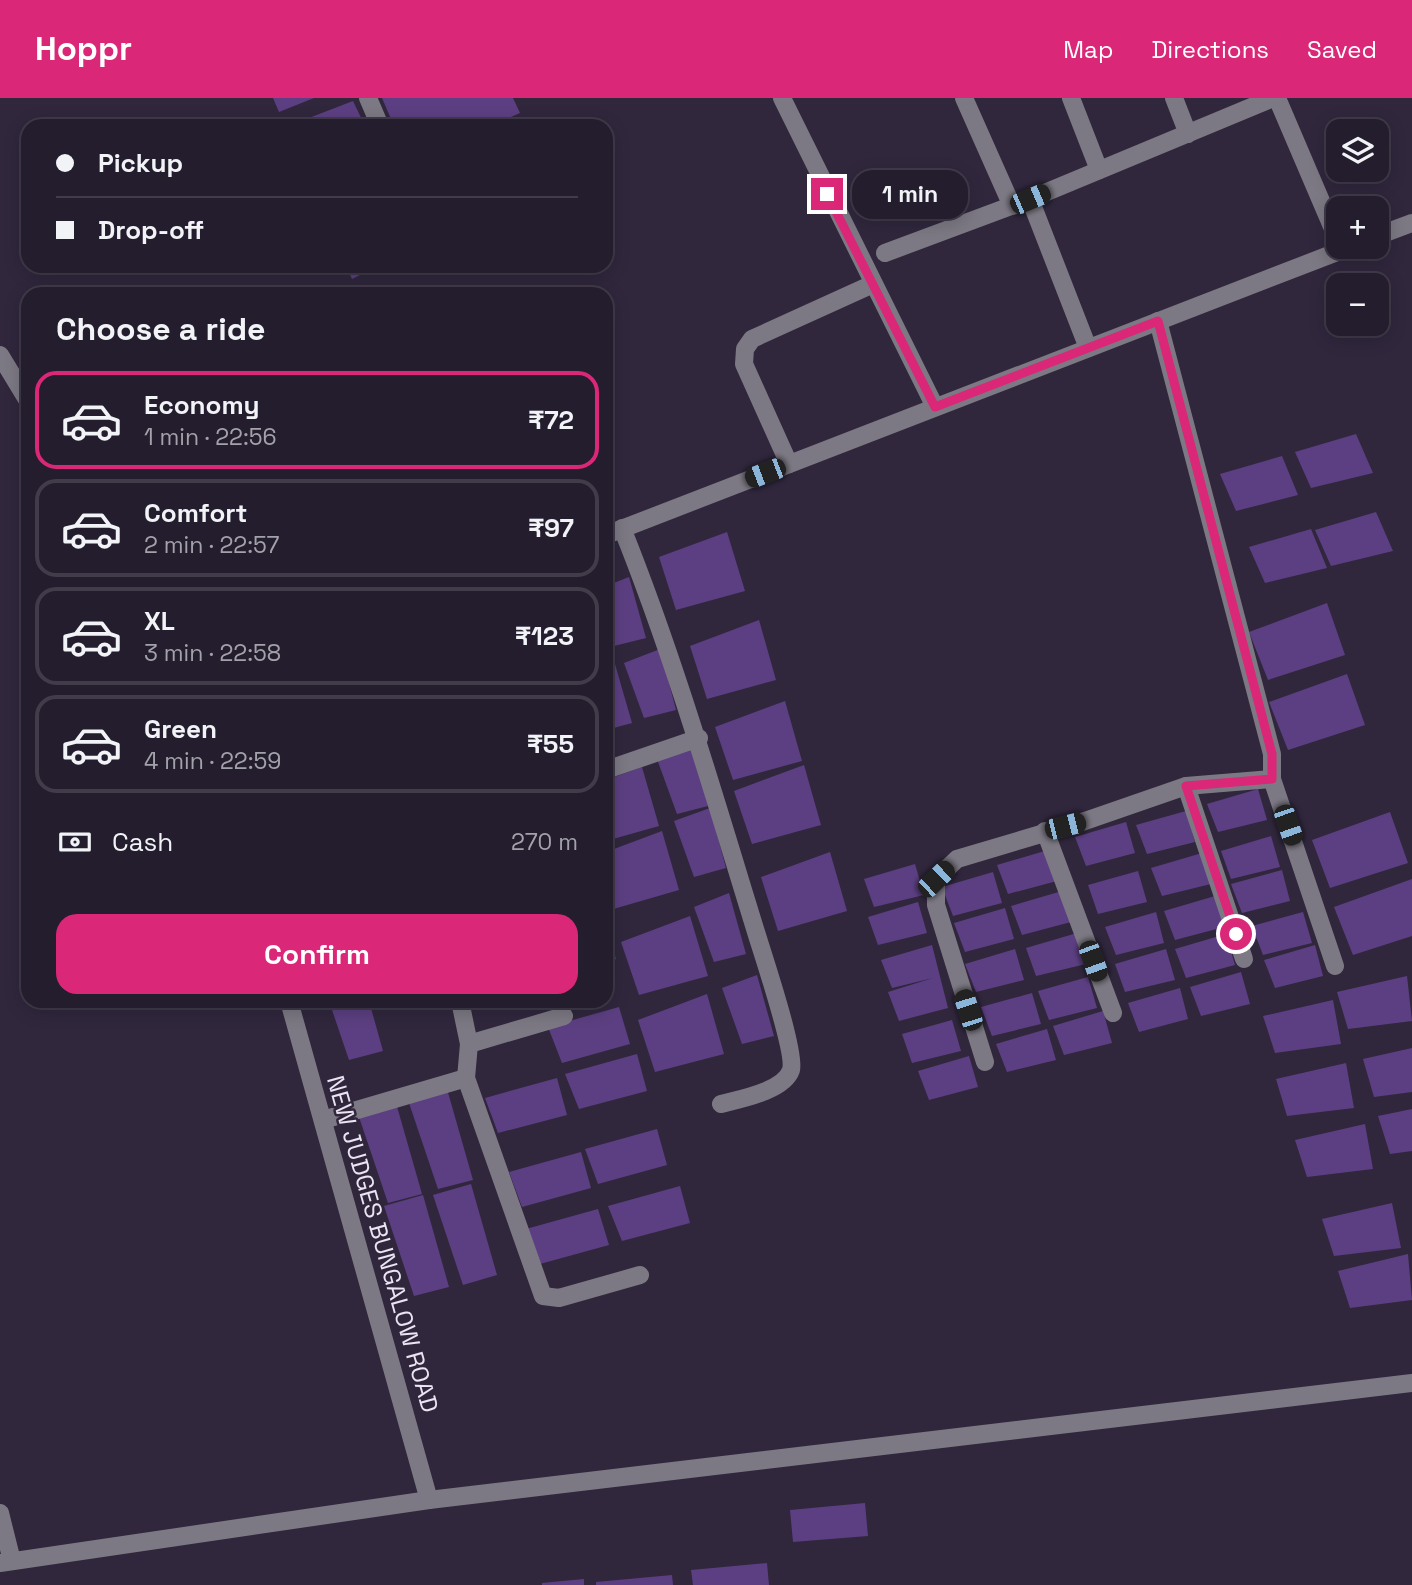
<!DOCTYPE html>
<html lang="en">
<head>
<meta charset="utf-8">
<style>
  :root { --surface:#241d2e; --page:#302a3a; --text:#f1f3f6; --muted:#a3a2aa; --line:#413b4a; --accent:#db2777 }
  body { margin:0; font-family:"Space Grotesk",sans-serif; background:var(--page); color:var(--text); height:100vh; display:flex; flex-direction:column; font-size:26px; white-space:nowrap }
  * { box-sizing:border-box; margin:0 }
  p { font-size:23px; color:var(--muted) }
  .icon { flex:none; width:38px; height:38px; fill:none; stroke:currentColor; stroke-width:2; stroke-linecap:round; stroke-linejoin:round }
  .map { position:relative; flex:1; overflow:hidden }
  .side { position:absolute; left:21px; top:189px; width:592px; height:721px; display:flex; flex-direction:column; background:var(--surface); border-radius:21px; box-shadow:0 4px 18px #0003,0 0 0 2px var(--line) }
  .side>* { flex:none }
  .guide { position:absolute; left:21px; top:21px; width:592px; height:154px; border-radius:21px; box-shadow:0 4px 18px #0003,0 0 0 2px var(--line); display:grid; align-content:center; height:154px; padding:0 35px; background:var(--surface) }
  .fabs { position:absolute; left:1326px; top:21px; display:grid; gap:14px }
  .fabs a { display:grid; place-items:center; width:63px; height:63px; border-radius:14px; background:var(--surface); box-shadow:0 4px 18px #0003,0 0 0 2px var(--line); font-size:35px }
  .end { position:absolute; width:32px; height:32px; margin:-16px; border:9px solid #db2777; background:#fff; box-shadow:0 0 0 4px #fff }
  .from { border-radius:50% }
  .bubble { position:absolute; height:49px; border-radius:21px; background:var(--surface); box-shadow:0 4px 18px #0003,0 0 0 2px var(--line); font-size:23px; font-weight:700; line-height:49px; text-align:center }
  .car { position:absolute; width:21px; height:42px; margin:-21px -10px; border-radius:9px; box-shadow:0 0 5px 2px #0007; background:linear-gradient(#222 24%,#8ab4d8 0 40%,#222 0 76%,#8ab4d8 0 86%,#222 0) }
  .guide b { display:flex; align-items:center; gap:24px; height:66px; font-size:26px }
  .guide b+b { border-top:2px solid var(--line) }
  .guide i { width:18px; height:18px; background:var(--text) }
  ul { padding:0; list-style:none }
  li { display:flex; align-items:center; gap:21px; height:98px; margin:0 14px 10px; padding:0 21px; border:4px solid var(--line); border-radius:21px }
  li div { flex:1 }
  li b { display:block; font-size:26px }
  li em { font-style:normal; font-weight:700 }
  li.current { border-color:var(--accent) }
  li>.icon { width:63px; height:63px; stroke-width:1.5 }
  h2 { padding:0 35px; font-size:32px; line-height:84px }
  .pay { display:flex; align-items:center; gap:18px; height:77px; padding:0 35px; font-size:26px }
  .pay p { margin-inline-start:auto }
  .primary-button { display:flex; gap:14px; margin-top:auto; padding:14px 35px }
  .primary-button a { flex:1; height:80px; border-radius:21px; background:var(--accent); color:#fff; font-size:28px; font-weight:700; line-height:80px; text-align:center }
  header { display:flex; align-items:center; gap:42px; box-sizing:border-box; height:98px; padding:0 35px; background:var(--accent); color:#fff }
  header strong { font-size:33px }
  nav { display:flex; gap:38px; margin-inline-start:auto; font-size:24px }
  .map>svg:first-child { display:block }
  .building { fill:#5c3f82 }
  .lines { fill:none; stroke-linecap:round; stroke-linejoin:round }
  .minor { stroke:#7d7984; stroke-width:18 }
  .route { stroke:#db2777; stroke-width:9 }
  .labels { text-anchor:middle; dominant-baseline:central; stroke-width:5; stroke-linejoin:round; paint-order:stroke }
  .street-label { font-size:24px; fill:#eae4f3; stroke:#30273d }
</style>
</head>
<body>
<header>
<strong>Hoppr</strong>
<nav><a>Map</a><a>Directions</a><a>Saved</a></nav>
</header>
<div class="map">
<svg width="1412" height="1487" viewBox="0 0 1412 1487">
  <rect width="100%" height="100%" fill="#30273d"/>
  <g class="building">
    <path d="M273,0H314L279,14Z"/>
    <path d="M382,0H513L520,15L490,28H394Z"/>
    <path d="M353,3L365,28H288Z"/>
    <path d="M346,168H378L352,181Z"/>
    <path d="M1356,336L1373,375L1311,390L1295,354Z"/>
    <path d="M1282,358L1298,397L1236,413L1220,376Z"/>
    <path d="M1376,414L1393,453L1331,468L1315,432Z"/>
    <path d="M1311,431L1327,470L1265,485L1249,449Z"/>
    <path d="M727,434L745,493L676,512L659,459Z"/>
    <path d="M629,479L646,540L614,548L606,523V488Z"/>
    <path d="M1327,505L1345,557L1268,582L1249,534Z"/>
    <path d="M759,522L776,582L707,601L690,548Z"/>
    <path d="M660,551L676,612L644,620L624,565Z"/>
    <path d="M615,566L632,625L606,632V569Z"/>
    <path d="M1347,576L1365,627L1288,652L1269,604Z"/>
    <path d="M785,603L802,663L733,682L715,629Z"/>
    <path d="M692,648L708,708L677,716L657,661Z"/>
    <path d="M804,667L821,727L752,746L734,693Z"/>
    <path d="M642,669L659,728L606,743V682Z"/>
    <path d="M1258,691L1267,722L1218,734L1207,706Z"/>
    <path d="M710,710L726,770L694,779L674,723Z"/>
    <path d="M1186,713L1195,744L1147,756L1136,727Z"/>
    <path d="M1390,714L1408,765L1330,790L1312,742Z"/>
    <path d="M1126,724L1135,755L1086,768L1075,739Z"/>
    <path d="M662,733L679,792L610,812L606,797V754Z"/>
    <path d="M1271,738L1280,769L1231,781L1221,753Z"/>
    <path d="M1048,752L1057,783L1008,796L997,767Z"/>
    <path d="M830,754L847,813L778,833L761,779Z"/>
    <path d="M1202,755L1211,786L1162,798L1151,770Z"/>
    <path d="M915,766L924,797L874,809L864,781Z"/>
    <path d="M1282,772L1290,803L1242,815L1231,786Z"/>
    <path d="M1138,773L1147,804L1098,816L1088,787Z"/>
    <path d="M993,774L1002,805L953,818L942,789Z"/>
    <path d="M1412,781V838L1353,857L1334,809Z"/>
    <path d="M1062,793L1071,824L1022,837L1011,808Z"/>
    <path d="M729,795L746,856L714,864L694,809Z"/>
    <path d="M1215,798L1224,829L1175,842L1164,813Z"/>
    <path d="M918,804L927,835L878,847L868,819Z"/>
    <path d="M1005,810L1014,841L965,854L954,825Z"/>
    <path d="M1156,814L1164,845L1116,857L1105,829Z"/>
    <path d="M1303,814L1312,845L1263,857L1252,828Z"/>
    <path d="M690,818L708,878L639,897L621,844Z"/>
    <path d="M606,828L616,861L606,864Z"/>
    <path d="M1077,835L1086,866L1036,878L1026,850Z"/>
    <path d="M1226,836L1235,867L1186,880L1175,851Z"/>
    <path d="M932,847L948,910L899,923L888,894L933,880L892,890L881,862Z"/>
    <path d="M1315,847L1323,878L1275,890L1264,862Z"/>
    <path d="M1015,851L1024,882L976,894L965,866Z"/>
    <path d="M1166,851L1175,882L1125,894L1115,866Z"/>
    <path d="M1241,874L1250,906L1201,918L1190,889Z"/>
    <path d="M757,877L774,938L742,946L722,890Z"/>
    <path d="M1407,878L1412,923L1348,931L1337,894Z"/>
    <path d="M1088,879L1097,910L1049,922L1038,893Z"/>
    <path d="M1180,890L1188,921L1139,934L1128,905Z"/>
    <path d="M1032,895L1041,926L992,938L981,909Z"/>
    <path d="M707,896L724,956L655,974L638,922Z"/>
    <path d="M1333,902L1341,946L1275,955L1263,918Z"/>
    <path d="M329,903H369L383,953L349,962Z"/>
    <path d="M619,909L630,946L562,965L548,929Z"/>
    <path d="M1103,913L1112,945L1064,957L1053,928Z"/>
    <path d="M952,922L961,953L912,965L902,936Z"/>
    <path d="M1047,931L1056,962L1007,974L996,946Z"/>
    <path d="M1412,950V994L1374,999L1363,961Z"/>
    <path d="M637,956L647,993L579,1011L565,976Z"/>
    <path d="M969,958L978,989L929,1002L918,973Z"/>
    <path d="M1346,965L1354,1010L1287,1018L1276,981Z"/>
    <path d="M557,980L567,1017L498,1035L485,1000Z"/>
    <path d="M447,991L473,1082L438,1091L408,1002Z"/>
    <path d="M396,1005L422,1096L388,1105L358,1016Z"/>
    <path d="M1412,1011V1053L1390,1056L1378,1018Z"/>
    <path d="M1365,1026L1373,1071L1307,1079L1295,1042Z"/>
    <path d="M657,1031L667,1067L598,1086L585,1051Z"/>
    <path d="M581,1054L591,1090L522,1109L509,1074Z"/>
    <path d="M471,1086L497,1177L463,1187L433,1097Z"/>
    <path d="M680,1088L690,1125L622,1143L608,1108Z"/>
    <path d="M423,1097L449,1189L414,1198L384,1108Z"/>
    <path d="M1392,1105L1401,1150L1334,1158L1322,1121Z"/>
    <path d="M598,1111L609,1147L540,1166L526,1131Z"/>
    <path d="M1408,1156L1412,1202L1350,1210L1338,1173Z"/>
    <path d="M865,1405L868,1438L793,1444L790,1412Z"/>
    <path d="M767,1465L769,1487H693L691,1472Z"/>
    <path d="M672,1477L673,1487H596V1484Z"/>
    <path d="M584,1481V1487H542V1485Z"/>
  </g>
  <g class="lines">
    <g class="minor">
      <path d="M368,0L380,28"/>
      <path d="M782,0L935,309"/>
      <path d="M964,0L1012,108"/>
      <path d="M1071,0L1099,72"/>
      <path d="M1174,0L1188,36"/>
      <path d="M1277,0L1339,145"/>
      <path d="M1030,101L1088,250"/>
      <path d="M1377,138L1412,125"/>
      <path d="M885,155L1030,101L1273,0"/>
      <path d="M0,257L28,303"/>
      <path d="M789,366L744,266L745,251L752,241L873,186"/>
      <path d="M622,430C675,562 714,698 756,834C763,857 796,955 791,972C784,993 740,1001 721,1006"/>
      <path d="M606,437L1350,149"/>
      <path d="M606,672L699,640"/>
      <path d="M1272,681L1335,868"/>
      <path d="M1186,688L1244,861"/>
      <path d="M1045,733L1113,915"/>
      <path d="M289,903L429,1402"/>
      <path d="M460,903L469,946L466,980L543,1198L559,1200L640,1177"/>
      <path d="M469,946L564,918"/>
      <path d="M985,964L936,807V781L957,761L1085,723L1186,688L1272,681V656L1158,223"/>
      <path d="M323,1022L466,980"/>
      <path d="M0,1415L12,1463"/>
      <path d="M0,1465L429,1402L1412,1285"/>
    </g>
  </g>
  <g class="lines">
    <path class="route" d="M827,96L935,309L1158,223L1272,656V681L1186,688L1236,836"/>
  </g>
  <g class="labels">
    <g class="street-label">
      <text transform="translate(383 1146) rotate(74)">NEW JUDGES BUNGALOW ROAD</text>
    </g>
  </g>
</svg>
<div class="fabs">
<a><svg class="icon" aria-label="layers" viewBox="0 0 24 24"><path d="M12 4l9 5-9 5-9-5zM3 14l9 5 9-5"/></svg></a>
<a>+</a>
<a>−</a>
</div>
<i class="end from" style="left:1236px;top:836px"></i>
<i class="end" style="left:827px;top:96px"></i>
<div class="bubble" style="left:852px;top:72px;width:116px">1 min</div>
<i class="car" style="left:1030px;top:101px;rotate:67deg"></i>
<i class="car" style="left:765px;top:375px;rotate:249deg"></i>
<i class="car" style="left:1288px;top:727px;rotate:161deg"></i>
<i class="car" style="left:1065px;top:728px;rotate:76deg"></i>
<i class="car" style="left:936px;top:781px;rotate:46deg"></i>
<i class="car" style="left:1093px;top:863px;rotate:160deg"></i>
<i class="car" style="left:968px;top:912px;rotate:342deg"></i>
<div class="guide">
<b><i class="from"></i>Pickup</b>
<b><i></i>Drop-off</b>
</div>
<section class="side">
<h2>Choose a ride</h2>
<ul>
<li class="current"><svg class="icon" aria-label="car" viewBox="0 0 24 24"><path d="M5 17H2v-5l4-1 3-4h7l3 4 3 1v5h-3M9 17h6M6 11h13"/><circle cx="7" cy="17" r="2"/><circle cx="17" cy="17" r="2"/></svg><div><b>Economy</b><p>1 min · 22:56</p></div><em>₹72</em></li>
<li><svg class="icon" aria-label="car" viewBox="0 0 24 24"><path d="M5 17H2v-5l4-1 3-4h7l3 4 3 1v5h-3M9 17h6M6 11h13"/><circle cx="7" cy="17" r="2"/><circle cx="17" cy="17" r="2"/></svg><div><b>Comfort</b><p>2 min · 22:57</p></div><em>₹97</em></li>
<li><svg class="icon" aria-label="car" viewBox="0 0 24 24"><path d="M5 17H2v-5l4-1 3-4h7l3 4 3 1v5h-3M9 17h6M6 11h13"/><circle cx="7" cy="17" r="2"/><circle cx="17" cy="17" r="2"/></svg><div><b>XL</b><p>3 min · 22:58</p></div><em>₹123</em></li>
<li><svg class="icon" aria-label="car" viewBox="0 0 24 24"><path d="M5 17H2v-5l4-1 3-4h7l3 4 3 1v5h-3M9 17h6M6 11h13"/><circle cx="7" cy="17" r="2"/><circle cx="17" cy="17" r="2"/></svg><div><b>Green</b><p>4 min · 22:59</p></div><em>₹55</em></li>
</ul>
<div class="pay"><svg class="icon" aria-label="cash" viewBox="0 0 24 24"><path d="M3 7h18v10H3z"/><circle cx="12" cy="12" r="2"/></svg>Cash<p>270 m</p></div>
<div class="primary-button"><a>Confirm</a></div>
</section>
</div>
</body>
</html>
